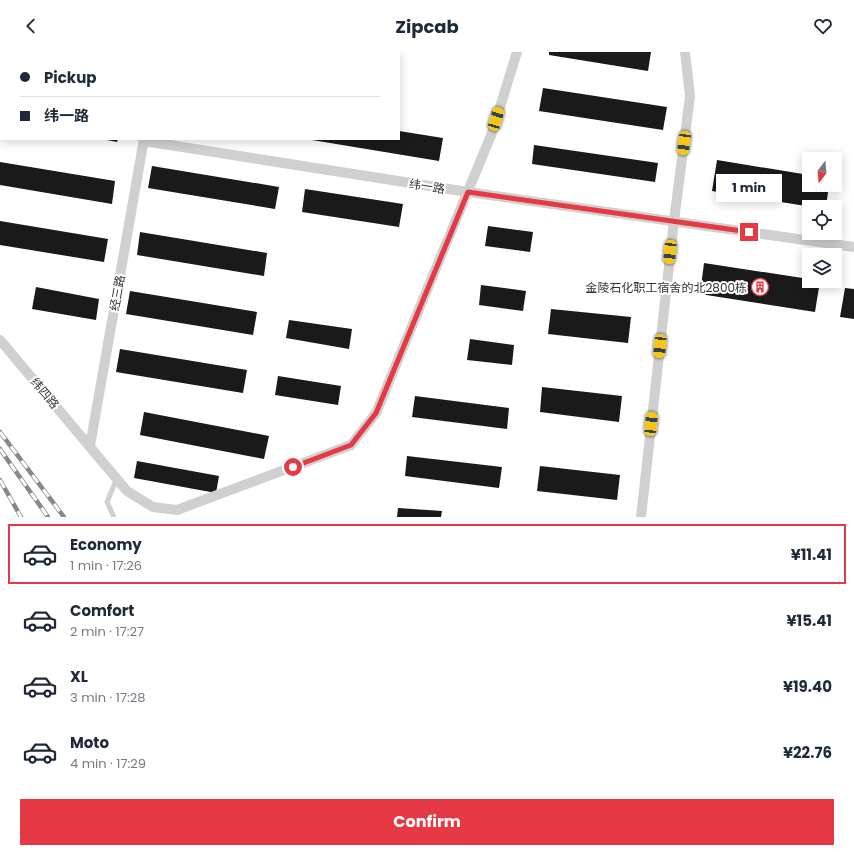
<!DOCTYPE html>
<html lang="en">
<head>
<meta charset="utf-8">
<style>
  :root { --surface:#fff; --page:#f6f6f7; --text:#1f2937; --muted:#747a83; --line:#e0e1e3; --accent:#e63946 }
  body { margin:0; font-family:Poppins,"Noto Sans SC",sans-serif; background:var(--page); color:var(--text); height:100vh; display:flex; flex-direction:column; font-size:15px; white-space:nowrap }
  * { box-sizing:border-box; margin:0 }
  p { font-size:13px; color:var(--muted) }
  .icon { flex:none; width:22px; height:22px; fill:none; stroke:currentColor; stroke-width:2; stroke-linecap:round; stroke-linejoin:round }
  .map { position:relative; height:465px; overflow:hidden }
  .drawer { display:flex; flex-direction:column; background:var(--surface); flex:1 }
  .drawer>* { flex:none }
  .banner { position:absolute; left:0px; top:0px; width:400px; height:88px; box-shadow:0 2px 10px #0003; display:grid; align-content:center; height:88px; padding:0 20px; background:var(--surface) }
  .needle { width:26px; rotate:196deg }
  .fabs { position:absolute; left:802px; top:100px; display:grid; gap:8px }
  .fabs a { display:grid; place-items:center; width:40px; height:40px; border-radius:0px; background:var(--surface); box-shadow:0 2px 10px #0003; font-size:20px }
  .end { position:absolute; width:18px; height:18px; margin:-9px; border:5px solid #e63946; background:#fff; box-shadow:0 0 0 2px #fff }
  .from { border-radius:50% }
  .bubble { position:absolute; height:28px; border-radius:0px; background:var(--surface); box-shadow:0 2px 10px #0003; font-size:13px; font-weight:700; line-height:28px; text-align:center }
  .car { position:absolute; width:12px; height:24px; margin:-12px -6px; border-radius:5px; box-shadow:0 0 3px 1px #0007; background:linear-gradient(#f5c518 24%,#345 0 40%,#f5c518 0 76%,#345 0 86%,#f5c518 0) }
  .banner b { display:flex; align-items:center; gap:14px; height:38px; font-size:15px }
  .banner b+b { border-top:1px solid var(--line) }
  .banner i { width:10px; height:10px; background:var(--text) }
  ul { padding:7px 0 0; list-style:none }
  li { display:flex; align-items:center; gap:12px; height:60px; margin:0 8px 6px; padding:0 12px; border:2px solid transparent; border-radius:0px }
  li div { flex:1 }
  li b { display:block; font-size:15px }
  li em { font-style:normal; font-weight:700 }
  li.on { border-color:var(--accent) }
  li>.icon { width:36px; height:36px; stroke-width:1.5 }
  .cta { display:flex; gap:8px; margin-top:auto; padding:8px 20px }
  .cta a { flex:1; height:46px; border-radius:0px; background:var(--accent); color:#fff; font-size:16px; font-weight:700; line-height:46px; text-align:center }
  header { display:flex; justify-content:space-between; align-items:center; height:52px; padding:0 20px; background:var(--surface); font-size:18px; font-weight:700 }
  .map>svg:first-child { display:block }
  .building { fill:#1a1a1a }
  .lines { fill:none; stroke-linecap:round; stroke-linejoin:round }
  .service { stroke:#d0d0d0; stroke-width:5 }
  .minor { stroke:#d0d0d0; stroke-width:10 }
  .rail-casing { stroke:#888; stroke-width:4.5 }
  .rail { stroke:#fff; stroke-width:3; stroke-dasharray:9; stroke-linecap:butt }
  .route { stroke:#e63946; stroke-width:5 }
  .labels { text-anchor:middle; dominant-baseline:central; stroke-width:4; stroke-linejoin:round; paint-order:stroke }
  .street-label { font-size:12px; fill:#333; stroke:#fff }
  .poi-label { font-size:12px; fill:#333; stroke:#fff; text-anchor:end }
</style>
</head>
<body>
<header><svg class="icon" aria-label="back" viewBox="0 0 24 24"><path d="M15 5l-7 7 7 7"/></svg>Zipcab<svg class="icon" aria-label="heart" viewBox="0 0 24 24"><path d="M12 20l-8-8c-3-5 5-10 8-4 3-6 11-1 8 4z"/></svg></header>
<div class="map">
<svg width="854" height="465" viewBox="0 0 854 465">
  <rect width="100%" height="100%" fill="#fff"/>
  <g class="building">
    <path d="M549,0H651L648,19L549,3Z"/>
    <path d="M543,36L667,55L663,78L539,59Z"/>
    <path d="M399,79L443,86L439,109L312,88L399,87Z"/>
    <path d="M102,87H118L117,90Z"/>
    <path d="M534,93L658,111L655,130L532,112Z"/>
    <path d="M717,108L809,123V133H829L826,155H812L712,139Z"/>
    <path d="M0,110L115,129L112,152L0,133Z"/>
    <path d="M152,114L279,135L275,157L148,136Z"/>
    <path d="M305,137L403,152L399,175L302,160Z"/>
    <path d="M0,169L108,187L104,210L0,193Z"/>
    <path d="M488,174L533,180L530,200L485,194Z"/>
    <path d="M140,180L267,201L264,224L137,203Z"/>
    <path d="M704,211L809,227V229H820L815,260L700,242Z"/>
    <path d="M481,233L526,239L523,259L479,253Z"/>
    <path d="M36,235L99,247L96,268L32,257Z"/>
    <path d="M845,236L854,237V267L840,265Z"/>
    <path d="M130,239L257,260L253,283L126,262Z"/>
    <path d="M551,257L631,265L628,291L548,282Z"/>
    <path d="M289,268L352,277L349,297L286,286Z"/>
    <path d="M470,287L514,293L512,313L467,308Z"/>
    <path d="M120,297L247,318L243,341L116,320Z"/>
    <path d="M278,324L341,334L338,353L275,343Z"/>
    <path d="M542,335L622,344L619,370L540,360Z"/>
    <path d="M415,344L509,356L507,377L412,365Z"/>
    <path d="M144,360L269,384L264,407L140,383Z"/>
    <path d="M407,404L502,415L499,436L405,424Z"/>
    <path d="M137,409L219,424L216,441L134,426Z"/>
    <path d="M540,414L620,423L617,448L537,439Z"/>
    <path d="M398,456L442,459L441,465H397Z"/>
  </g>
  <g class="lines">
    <path class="service" d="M114,465L107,450L117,426"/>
    <g class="minor">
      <path d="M11,1L12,0"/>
      <path d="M158,1V0"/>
      <path d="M0,11L1,10"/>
      <path d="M144,89L468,140L854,195"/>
      <path d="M0,288L127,439L153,455L177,458L351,393L376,361L492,81L517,0"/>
      <path d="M90,394L144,87"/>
      <path d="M641,465L674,169L690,44L685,0"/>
    </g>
    <g class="rail-casing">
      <g id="rail">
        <path d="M0,380L64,465"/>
        <path d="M0,397L48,465"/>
        <path d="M0,428L21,465"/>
      </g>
    </g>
    <use href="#rail" class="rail"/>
  </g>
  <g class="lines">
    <path class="route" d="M293,415L351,393L376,361L468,140L749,180"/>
  </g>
  <defs>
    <g id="building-ring" transform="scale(0.9)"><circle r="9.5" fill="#fff" stroke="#e63946" stroke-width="1.5"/><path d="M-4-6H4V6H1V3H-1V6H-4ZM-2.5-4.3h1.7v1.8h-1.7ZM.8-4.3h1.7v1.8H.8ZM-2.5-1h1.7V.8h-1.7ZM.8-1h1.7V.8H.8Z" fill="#e63946"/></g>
  </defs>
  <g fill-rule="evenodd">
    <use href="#building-ring" x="760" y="235"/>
  </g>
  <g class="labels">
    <g class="street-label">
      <text transform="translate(427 134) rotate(9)">纬一路</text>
      <text transform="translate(117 241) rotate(-80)">经三路</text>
      <text transform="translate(45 341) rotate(50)">纬四路</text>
    </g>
    <g class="poi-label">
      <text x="747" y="235">金陵石化职工宿舍的北2800栋</text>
    </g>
  </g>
</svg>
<div class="fabs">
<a><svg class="needle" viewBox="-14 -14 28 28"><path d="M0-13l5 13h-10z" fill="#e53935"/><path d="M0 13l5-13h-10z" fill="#747a83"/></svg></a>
<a><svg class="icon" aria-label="locate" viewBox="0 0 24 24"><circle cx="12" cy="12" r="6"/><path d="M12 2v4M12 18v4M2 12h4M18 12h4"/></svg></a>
<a><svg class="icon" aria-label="layers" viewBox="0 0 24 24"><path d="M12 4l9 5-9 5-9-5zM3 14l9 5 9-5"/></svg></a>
</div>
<i class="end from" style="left:293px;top:415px"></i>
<i class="end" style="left:749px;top:180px"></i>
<div class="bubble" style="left:716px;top:122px;width:66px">1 min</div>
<i class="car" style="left:496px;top:67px;rotate:17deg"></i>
<i class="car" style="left:684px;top:91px;rotate:188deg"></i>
<i class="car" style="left:670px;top:200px;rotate:186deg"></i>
<i class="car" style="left:660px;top:294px;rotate:186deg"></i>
<i class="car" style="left:651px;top:372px;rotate:6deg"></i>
<div class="banner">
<b><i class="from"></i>Pickup</b>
<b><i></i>纬一路</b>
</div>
</div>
<section class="drawer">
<ul>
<li class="on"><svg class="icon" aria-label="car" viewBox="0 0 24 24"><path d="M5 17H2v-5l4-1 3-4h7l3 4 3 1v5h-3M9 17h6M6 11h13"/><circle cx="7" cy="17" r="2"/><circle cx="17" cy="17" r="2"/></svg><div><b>Economy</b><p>1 min · 17:26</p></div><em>¥11.41</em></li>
<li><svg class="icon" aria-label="car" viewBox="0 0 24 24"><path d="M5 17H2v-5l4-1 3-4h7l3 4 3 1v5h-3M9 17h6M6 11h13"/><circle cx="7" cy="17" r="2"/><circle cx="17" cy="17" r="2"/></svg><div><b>Comfort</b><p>2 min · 17:27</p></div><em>¥15.41</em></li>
<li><svg class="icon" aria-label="car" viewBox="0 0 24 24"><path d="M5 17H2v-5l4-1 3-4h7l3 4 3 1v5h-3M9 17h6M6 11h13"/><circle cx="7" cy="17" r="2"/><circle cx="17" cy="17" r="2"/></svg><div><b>XL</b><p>3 min · 17:28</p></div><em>¥19.40</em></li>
<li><svg class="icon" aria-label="car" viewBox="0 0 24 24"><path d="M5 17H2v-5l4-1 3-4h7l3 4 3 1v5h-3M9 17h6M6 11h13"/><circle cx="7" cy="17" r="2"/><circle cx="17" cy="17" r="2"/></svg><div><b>Moto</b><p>4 min · 17:29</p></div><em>¥22.76</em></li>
</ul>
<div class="cta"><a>Confirm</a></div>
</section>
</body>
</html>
